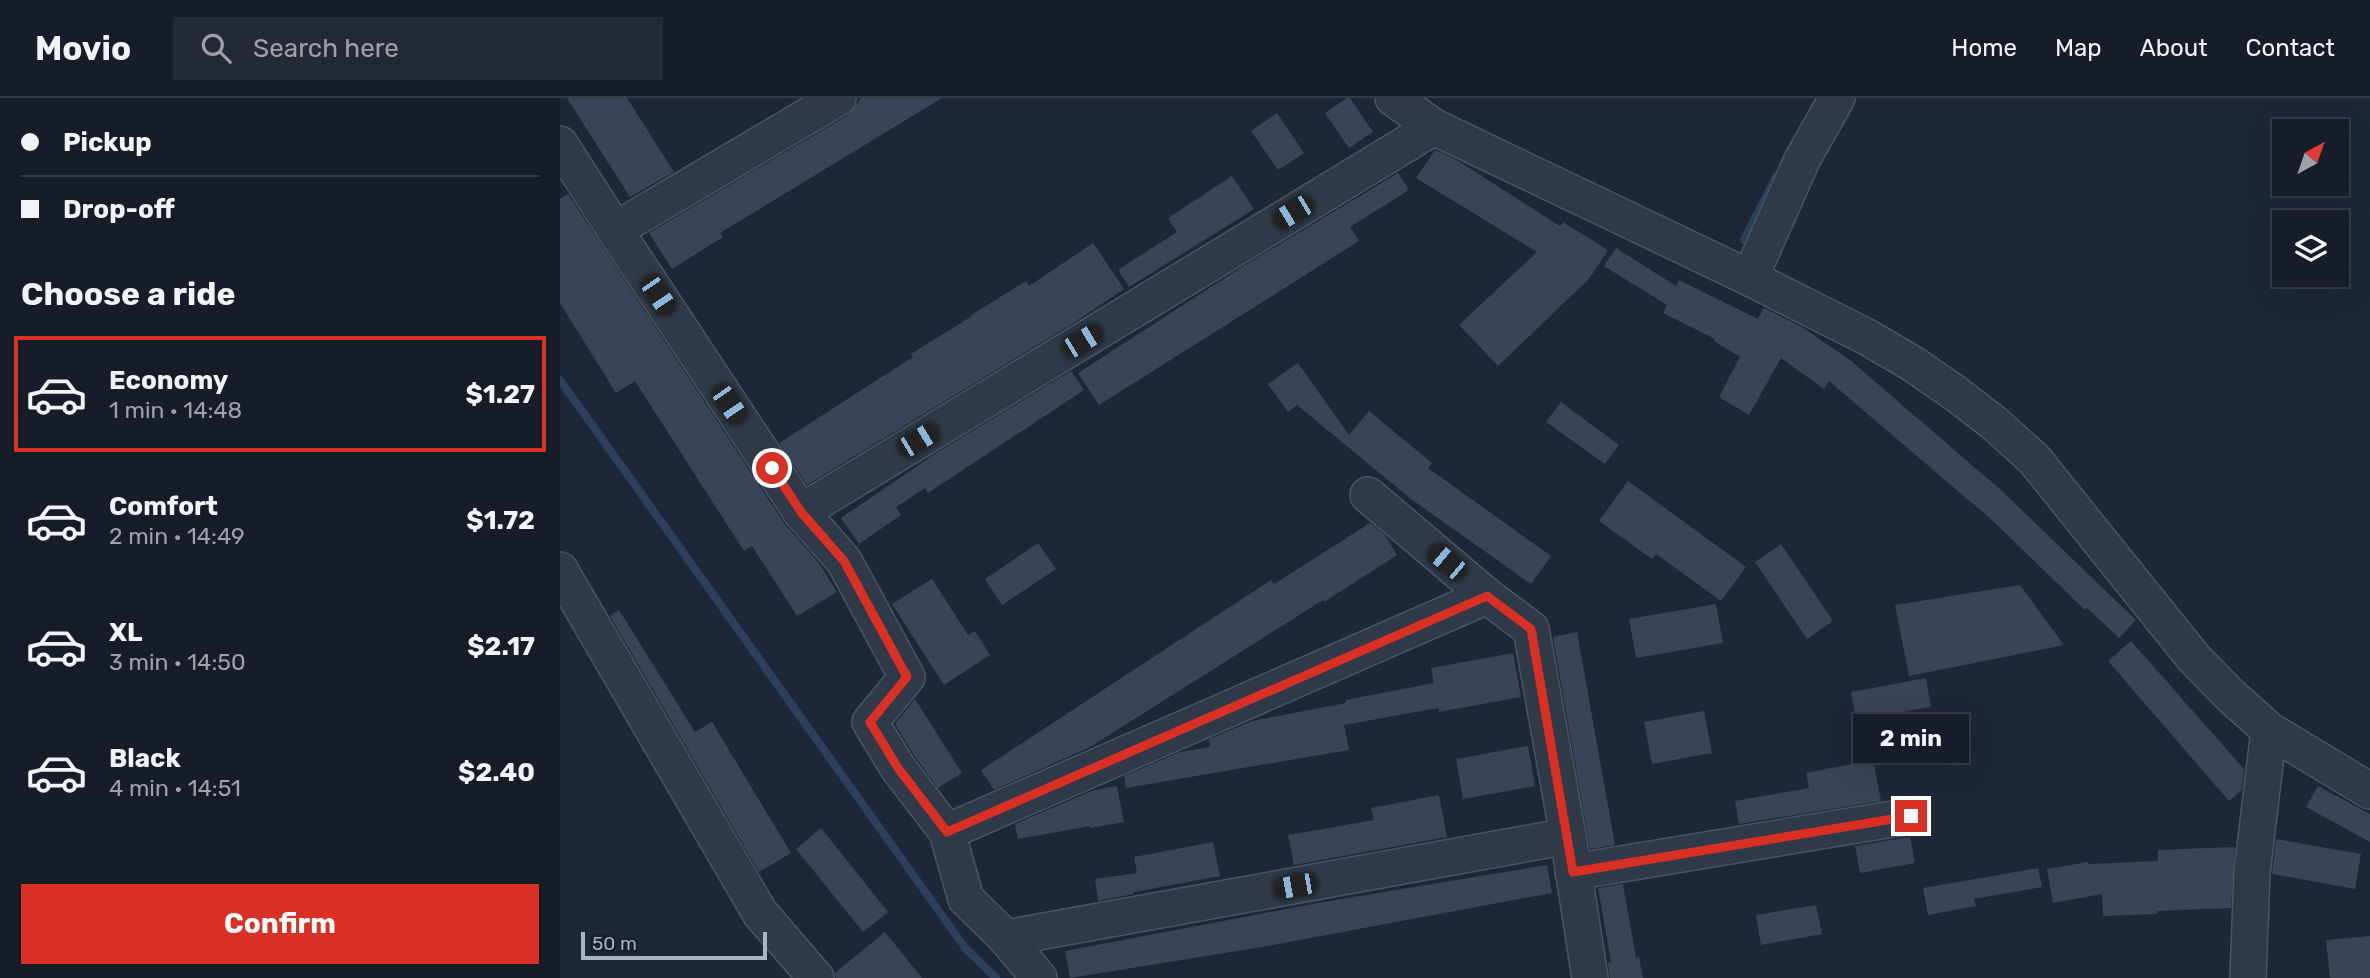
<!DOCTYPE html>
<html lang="en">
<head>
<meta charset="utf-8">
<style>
  :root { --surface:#161d29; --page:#232a35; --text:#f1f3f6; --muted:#9ea2a8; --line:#353b46; --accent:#d93025 }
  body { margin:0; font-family:Rubik,sans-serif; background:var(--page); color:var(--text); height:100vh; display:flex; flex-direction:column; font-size:26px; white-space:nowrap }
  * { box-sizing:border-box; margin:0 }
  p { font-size:23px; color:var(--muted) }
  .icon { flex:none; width:38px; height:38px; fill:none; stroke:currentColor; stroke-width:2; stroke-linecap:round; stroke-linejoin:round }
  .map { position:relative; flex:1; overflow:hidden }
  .drawer { display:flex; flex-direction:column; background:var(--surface); width:560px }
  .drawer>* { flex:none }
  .guide { display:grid; align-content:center; height:154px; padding:0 21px; background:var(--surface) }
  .needle { width:46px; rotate:40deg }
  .buttons { position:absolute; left:1712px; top:21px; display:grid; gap:14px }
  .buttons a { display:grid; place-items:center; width:77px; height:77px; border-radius:0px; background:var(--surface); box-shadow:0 7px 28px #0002,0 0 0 2px var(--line); font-size:35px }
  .scale { position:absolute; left:21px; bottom:18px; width:186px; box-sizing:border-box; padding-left:7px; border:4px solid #aab4c5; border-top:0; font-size:19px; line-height:24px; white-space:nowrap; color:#aab4c5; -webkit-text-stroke:5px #161f2b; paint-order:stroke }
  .end { position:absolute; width:32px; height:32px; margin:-16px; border:9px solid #d93025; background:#fff; box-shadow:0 0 0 4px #fff }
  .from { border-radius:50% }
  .bubble { position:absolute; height:49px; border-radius:0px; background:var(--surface); box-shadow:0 7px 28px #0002,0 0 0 2px var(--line); font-size:23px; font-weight:700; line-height:49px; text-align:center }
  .car { position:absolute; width:21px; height:42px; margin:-21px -10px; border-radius:9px; box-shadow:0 0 5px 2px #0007; background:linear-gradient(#222 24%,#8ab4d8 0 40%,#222 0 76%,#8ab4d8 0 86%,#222 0) }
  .guide b { display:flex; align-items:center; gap:24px; height:66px; font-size:26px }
  .guide b+b { border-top:2px solid var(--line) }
  .guide i { width:18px; height:18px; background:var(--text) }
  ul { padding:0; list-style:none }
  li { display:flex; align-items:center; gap:21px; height:116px; margin:0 14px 10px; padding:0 7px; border:4px solid transparent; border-radius:0px }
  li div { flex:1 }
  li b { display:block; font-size:26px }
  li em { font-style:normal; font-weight:700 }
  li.active { border-color:var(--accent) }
  li>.icon { width:63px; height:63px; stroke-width:1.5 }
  h2 { padding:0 21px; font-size:32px; line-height:84px }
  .action { display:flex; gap:14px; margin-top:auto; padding:14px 21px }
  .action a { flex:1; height:80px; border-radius:0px; background:var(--accent); color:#fff; font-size:28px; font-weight:700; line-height:80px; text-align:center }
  header { display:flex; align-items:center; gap:42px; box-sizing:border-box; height:98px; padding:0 35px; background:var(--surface); border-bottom:2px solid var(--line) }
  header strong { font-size:33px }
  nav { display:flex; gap:38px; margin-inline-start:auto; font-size:24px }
  .search { width:490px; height:63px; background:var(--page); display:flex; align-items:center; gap:18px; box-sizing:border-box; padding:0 24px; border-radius:0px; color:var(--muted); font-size:26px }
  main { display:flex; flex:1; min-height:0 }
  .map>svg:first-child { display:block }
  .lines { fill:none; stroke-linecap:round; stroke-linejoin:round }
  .stream { stroke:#2c405e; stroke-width:8 }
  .building { fill:#384558 }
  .minor-casing { stroke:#4b5463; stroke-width:38 }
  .minor { stroke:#303947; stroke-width:35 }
  .route { stroke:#d93025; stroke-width:9 }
</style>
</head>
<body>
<header>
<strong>Movio</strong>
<div class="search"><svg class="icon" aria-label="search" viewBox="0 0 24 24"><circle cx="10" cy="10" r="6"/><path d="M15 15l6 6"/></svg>Search here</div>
<nav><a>Home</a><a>Map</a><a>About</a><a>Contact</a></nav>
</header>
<main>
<section class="drawer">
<div class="guide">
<b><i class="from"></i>Pickup</b>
<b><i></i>Drop-off</b>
</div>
<h2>Choose a ride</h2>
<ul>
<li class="active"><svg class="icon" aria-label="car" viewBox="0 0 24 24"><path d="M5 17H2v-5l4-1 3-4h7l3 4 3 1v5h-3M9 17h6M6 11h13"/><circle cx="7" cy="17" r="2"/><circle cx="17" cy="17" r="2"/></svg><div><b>Economy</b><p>1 min · 14:48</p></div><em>$1.27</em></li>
<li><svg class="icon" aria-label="car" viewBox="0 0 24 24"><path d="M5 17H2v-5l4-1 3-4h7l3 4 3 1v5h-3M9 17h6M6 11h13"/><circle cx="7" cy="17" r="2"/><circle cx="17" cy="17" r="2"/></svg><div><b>Comfort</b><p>2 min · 14:49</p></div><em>$1.72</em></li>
<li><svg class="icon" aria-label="car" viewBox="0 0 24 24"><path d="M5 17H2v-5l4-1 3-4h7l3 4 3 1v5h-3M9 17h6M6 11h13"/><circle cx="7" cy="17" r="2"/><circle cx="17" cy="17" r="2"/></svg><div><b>XL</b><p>3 min · 14:50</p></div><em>$2.17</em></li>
<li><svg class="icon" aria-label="car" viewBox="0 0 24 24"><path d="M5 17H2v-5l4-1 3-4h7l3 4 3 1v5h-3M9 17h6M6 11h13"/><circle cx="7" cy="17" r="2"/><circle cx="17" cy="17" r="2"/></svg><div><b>Black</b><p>4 min · 14:51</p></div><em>$2.40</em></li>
</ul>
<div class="action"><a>Confirm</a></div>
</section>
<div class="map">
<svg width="1810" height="880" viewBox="0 0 1810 880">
  <rect width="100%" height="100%" fill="#1d2737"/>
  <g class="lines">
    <g class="stream">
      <path d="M1184,142L1216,79"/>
      <path d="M0,282L406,851L436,880"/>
    </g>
  </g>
  <g class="building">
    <path d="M7,0H67L114,74L70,99Z"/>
    <path d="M301,0H382L160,135L163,139L112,171L89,135L288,17Z"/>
    <path d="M787,0H790L813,34L789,50L765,15Z"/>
    <path d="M717,15L744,55L718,72L691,33Z"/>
    <path d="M875,52L895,61L1000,128L1003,124L1048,152L1029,181L938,268L899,227L977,154L856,80Z"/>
    <path d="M838,75L849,92L790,129L799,143L539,307L518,275L682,169Z"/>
    <path d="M672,78L694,111L569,189L558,172L617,134L608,120Z"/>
    <path d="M8,96L224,425L258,464L277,494L237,518L192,448L184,453L75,283L56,295L0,205V101Z"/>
    <path d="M533,145L564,191L512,226L247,387L219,345L353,259L351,256L412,218L411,217L466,183L469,188Z"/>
    <path d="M1056,150L1116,188L1119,182L1198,221L1204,210L1242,229L1290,262L1442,393L1576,522L1559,540L1527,510L1525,512L1433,423L1269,283L1264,291L1221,260L1189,317L1159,299L1180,259L1154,243L1155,241L1103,215L1107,207L1044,168Z"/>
    <path d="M738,265L789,337L809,313L872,365L868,370L991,458L971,486L851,401L737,307L728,314L708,286Z"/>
    <path d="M511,273L524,292L368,395L365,390L336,409L341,417L299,446L281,420L378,354Z"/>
    <path d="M1001,304L1059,347L1045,366L986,324Z"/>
    <path d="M1068,383L1186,469L1161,503L1096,456L1092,461L1039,423Z"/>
    <path d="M810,425L825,437L837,457L764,504L763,502L530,649L434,692L421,672L711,482L714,486Z"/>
    <path d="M478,445L496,471L442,507L425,481Z"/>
    <path d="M1221,446L1273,523L1247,541L1195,464Z"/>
    <path d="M372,481L408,537L415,533L430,557L384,587L332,506Z"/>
    <path d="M1460,487L1504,547L1349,578L1335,507Z"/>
    <path d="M1156,506L1163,545L1076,560L1069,521Z"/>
    <path d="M59,512L135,634L152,624L231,755L199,774L50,518Z"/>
    <path d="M1017,534L1055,747L1030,751L993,539Z"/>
    <path d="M1571,543L1684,671L1682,692L1669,703L1548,563Z"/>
    <path d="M953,555L961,599L879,614L878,610L784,627L789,652L566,690L564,678L620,654L650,649L649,641L692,623L786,605V602L874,585L871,570Z"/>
    <path d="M1366,580L1371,609L1296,622L1291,594Z"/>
    <path d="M355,601L402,675L378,690L355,659L335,626Z"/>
    <path d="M1144,613L1152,655L1092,666L1084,624Z"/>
    <path d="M968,648L975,688L903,701L896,661Z"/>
    <path d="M1313,662L1321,703L1179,726L1175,703L1249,690L1246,675Z"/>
    <path d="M557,688L564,724L530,730V728L458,741L455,726L534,692Z"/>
    <path d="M1758,688L1810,716V744L1746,709Z"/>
    <path d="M879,697L887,739L734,767L728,737L814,722L811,710Z"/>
    <path d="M261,730L328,814L303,834L236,751Z"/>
    <path d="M1350,739L1355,765L1300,775L1295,748Z"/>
    <path d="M1716,741L1801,756L1795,791L1712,776Z"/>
    <path d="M653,744L660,778L574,794V796L538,803L535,781L577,775L574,759Z"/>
    <path d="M1675,749L1671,810L1597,813V816L1543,818L1542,796L1493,805L1487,771L1528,764L1529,766L1598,763V752Z"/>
    <path d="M987,767L992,795L702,849L510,880L505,853L764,804Z"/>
    <path d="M1478,770L1482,789L1414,801L1416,808L1368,817L1363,790Z"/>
    <path d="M1063,786L1076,860L1079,859L1083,880H1050L1048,865L1051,864L1038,790Z"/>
    <path d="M1256,807L1262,836L1201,847L1196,817Z"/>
    <path d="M325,834L362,880H276L275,875Z"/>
    <path d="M1810,838V880H1770L1766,842Z"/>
  </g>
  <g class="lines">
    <g class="minor-casing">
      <g id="minor">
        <path d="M833,0L874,29L1190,180L1307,239L1353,266L1395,295L1434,325L1474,361L1633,559L1670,597L1709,632L1810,693"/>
        <path d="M0,46L55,132L241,414L284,463L347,579L310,624L338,670L387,734L406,801L446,840L479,880"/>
        <path d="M55,132L278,0"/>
        <path d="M1190,180L1242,62L1277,0"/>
        <path d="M808,397L927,498L971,531L1008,738L1030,880"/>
        <path d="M241,414L874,29"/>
        <path d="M0,472L200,815L256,880"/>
        <path d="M387,734L927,498"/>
        <path d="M1013,774L1351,718"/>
        <path d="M446,840L1008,738"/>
        <path d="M1688,880L1692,775L1709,632"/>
      </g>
    </g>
    <use href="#minor" class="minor"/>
  </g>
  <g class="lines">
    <path class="route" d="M212,370L241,414L284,463L347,579L310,624L338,670L387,734L927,498L971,531L1013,774L1351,718"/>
  </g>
</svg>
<div class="buttons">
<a><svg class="needle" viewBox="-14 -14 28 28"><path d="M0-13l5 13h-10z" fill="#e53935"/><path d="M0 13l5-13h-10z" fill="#9ea2a8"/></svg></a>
<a><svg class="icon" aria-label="layers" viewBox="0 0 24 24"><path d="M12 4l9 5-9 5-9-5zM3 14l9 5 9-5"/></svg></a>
</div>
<div class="scale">50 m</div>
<i class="end from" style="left:212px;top:370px"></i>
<i class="end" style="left:1351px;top:718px"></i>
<div class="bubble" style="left:1293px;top:616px;width:116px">2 min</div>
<i class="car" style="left:733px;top:114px;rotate:239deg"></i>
<i class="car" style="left:98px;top:197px;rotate:146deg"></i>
<i class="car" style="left:522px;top:243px;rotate:59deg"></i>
<i class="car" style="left:169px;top:306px;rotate:146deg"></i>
<i class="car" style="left:358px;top:342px;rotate:59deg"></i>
<i class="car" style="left:887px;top:464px;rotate:310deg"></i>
<i class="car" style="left:735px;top:788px;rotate:260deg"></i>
</div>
</main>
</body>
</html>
